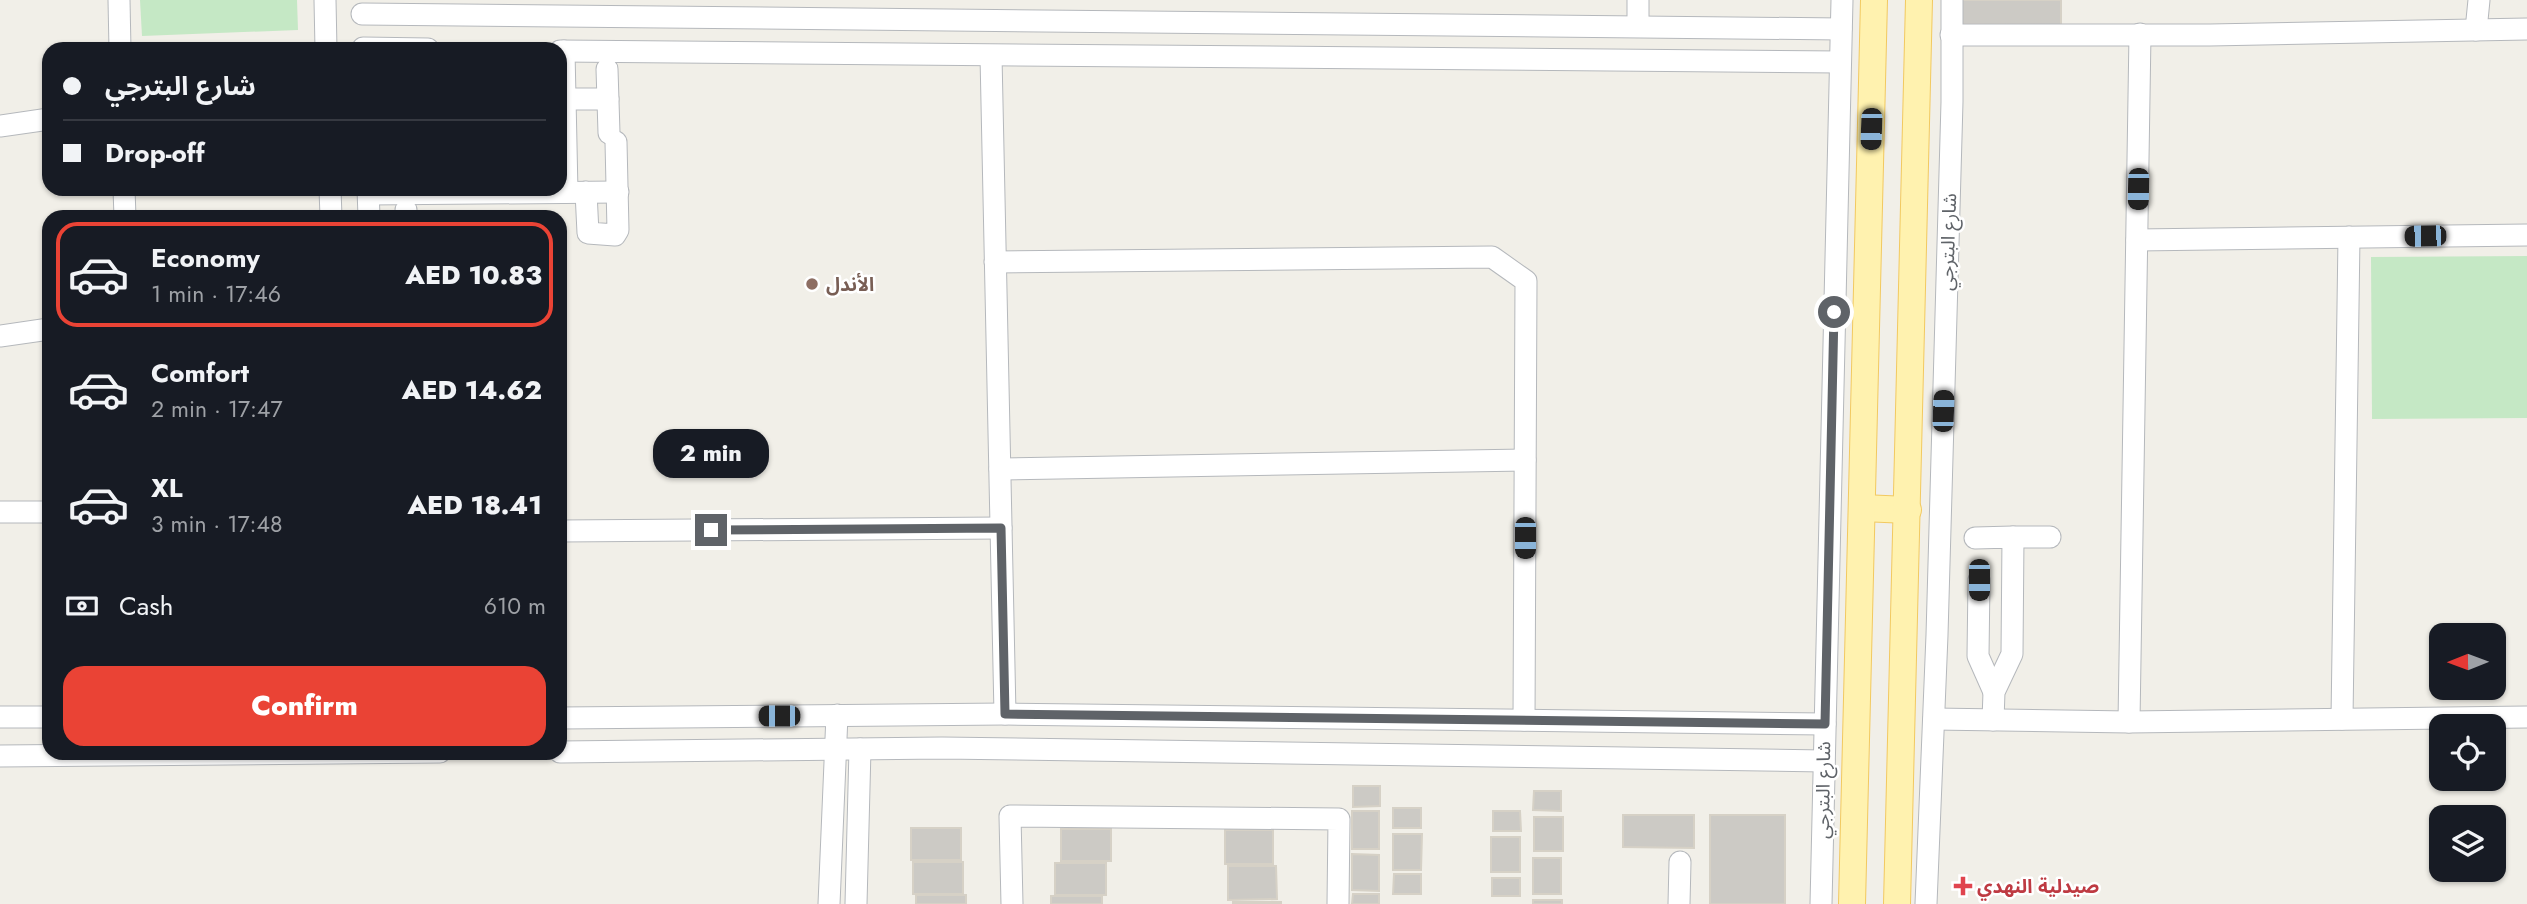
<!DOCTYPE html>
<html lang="en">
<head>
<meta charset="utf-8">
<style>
  :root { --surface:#171b24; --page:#20242c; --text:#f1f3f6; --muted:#9ea1a6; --line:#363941; --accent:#ea4335 }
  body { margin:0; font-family:Jost,"Noto Sans Arabic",sans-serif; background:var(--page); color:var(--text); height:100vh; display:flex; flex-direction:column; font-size:26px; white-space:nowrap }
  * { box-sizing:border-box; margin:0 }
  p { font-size:23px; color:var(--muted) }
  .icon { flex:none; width:38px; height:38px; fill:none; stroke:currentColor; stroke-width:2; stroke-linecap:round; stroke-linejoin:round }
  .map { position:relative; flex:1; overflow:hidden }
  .drawer { position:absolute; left:42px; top:210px; width:525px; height:550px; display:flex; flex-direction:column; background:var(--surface); border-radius:21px; box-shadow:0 2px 5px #0004 }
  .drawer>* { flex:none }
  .hud { position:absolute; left:42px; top:42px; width:525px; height:154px; border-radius:21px; box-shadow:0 2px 5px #0004; display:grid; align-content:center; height:154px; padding:0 21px; background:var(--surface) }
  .needle { width:46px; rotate:269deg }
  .controls { position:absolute; left:2429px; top:623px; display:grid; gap:14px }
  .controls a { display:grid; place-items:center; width:77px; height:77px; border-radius:14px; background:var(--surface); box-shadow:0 2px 5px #0004; font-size:35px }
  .end { position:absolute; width:32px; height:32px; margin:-16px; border:9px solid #5f6368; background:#fff; box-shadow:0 0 0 4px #fff }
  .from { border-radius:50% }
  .bubble { position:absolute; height:49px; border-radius:21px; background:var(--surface); box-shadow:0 2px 5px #0004; font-size:23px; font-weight:800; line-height:49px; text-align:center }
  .car { position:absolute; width:21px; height:42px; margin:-21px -10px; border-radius:9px; box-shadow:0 0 5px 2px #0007; background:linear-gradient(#222 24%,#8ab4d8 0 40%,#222 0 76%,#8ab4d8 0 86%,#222 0) }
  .hud b { display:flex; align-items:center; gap:24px; height:66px; font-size:26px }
  .hud b+b { border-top:2px solid var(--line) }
  .hud i { width:18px; height:18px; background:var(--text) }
  ul { padding:12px 0 0; list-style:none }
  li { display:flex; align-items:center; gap:21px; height:105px; margin:0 14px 10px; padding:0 7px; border:4px solid transparent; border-radius:21px }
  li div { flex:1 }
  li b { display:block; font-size:26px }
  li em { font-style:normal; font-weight:800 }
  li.on { border-color:var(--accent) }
  li>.icon { width:63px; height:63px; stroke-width:1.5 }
  .pay { display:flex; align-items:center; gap:18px; height:77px; padding:0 21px; font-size:26px }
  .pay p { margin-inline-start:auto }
  .action { display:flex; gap:14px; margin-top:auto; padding:14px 21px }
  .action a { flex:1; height:80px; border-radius:21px; background:var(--accent); color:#fff; font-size:28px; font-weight:800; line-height:80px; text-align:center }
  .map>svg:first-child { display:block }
  .green { fill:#c5e8c5 }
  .building { fill:#cccac5; stroke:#d6d1c6; stroke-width:2 }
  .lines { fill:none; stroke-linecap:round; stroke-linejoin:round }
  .minor-casing { stroke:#b5b8bc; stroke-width:23 }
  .major-casing { stroke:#f2c960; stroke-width:28 }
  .minor { stroke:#fff; stroke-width:21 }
  .major { stroke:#fff2af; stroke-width:26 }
  .route { stroke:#5f6368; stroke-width:9 }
  .education-dot { fill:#8d6e63; stroke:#fff; stroke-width:2.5 }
  .health-dot { fill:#e0444e; stroke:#fff; stroke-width:2.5 }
  .labels { text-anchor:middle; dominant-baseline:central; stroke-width:5; stroke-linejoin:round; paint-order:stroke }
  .street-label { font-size:19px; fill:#5f6368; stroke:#fff }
  .education-label { font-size:19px; font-weight:bold; fill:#785e54; stroke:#fff; text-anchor:start }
  .health-label { font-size:19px; font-weight:bold; fill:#be3a42; stroke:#fff; text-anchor:start }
</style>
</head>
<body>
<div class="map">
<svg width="2527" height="904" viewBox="0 0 2527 904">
  <rect width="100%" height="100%" fill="#f1efe8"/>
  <g class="green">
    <path d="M140,0H297L298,30L142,36Z"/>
    <path d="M2527,256V418L2372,419L2371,257Z"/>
  </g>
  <g class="building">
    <path d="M1959,0H2061V25L1959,24Z"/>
    <path d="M1353,786H1380V806L1353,807Z"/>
    <path d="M1534,791H1561V811L1533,810Z"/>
    <rect x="1393" y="808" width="28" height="20"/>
    <rect x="1352" y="811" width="27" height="38"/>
    <path d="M1493,811H1520L1521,831H1493Z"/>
    <path d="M1623,815H1694V848L1623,847Z"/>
    <rect x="1710" y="815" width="75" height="89"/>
    <rect x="1534" y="817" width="29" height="34"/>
    <rect x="911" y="828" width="50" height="32"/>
    <rect x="1061" y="829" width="50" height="32"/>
    <rect x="1225" y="830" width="48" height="34"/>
    <path d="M1393,834H1422L1421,870H1393Z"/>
    <rect x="1491" y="837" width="29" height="35"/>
    <path d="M1352,854L1379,855V891L1352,890Z"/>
    <rect x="1533" y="858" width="28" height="36"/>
    <rect x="913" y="862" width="50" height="32"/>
    <rect x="1055" y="863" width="51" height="32"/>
    <path d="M1228,866H1276L1277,899L1228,900Z"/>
    <path d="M1394,874H1421V894H1393Z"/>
    <rect x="1492" y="878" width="28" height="18"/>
    <path d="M1353,894H1379V904H1352Z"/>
    <rect x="916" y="895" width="50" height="9"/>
    <rect x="1051" y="896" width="51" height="8"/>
    <rect x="1533" y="900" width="29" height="4"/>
    <rect x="1233" y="902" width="48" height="2"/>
  </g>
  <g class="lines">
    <g class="minor-casing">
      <g id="minor">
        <path d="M119,0L120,49"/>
        <path d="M325,0L326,49"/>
        <path d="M362,14L1841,29"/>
        <path d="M1638,26V0"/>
        <path d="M2476,30L2479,0"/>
        <path d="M1951,35H2210L2527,29"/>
        <path d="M363,48L428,49"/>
        <path d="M560,51L1840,62"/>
        <path d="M564,51L567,192"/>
        <path d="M991,56L1005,714"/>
        <path d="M607,69L609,133"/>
        <path d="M565,99H608"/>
        <path d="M0,126L49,119"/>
        <path d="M124,189L125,217"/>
        <path d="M330,189L331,217"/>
        <path d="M368,189L369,217"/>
        <path d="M586,192L588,233L615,235L618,230L616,142"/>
        <path d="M369,194L618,192"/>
        <path d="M406,210V217"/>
        <path d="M2137,240L2527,235"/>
        <path d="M995,262L1492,257L1526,281L1524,720"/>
        <path d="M0,336L49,329"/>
        <path d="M1000,469L1525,460"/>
        <path d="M0,512H49"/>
        <path d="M560,531L1001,528"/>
        <path d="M2013,537H2050"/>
        <path d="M1975,538L2013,537L2012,654L1994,692L1993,720"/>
        <path d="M1979,580L1978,656L1994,692"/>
        <path d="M0,717H49"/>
        <path d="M560,718L1005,714L1825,724"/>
        <path d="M1934,719L2129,722L2527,717"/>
        <path d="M2342,719L2349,237"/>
        <path d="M2129,722L2140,34"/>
        <path d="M560,752L942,748L1824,761"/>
        <path d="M0,756L440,752"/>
        <path d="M829,904L837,715"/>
        <path d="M856,904L860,749"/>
        <path d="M1012,904L1010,816L1339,819L1338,904"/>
        <path d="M1679,904L1680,862"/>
        <path d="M1821,904L1842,0"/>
        <path d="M1926,904L1937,635L1952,102V0"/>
      </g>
    </g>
    <g class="major-casing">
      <g id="major">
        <path d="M1862,508L1908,510"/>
        <path d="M1852,904L1874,0"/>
        <path d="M1897,904L1919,0"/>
      </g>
    </g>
    <use href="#minor" class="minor"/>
    <use href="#major" class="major"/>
  </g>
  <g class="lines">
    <path class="route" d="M711,530L1001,528L1005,714L1825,724L1834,312"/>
  </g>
  <circle class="education-dot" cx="812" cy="284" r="7"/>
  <path class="health-dot" d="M1959.5 875.5h7v7h7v7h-7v7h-7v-7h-7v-7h7z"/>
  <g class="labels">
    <g class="street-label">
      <text transform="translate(1948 242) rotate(-88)">شارع البترجي</text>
      <text transform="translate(1823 790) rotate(-89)">شارع البترجي</text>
    </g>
    <g class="education-label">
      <text x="826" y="284">الأندل</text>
    </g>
    <g class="health-label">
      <text x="1977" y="886">صيدلية النهدي</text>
    </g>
  </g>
</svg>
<div class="controls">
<a><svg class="needle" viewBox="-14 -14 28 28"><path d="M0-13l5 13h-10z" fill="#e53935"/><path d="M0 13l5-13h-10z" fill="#9ea1a6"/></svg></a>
<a><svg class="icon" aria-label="locate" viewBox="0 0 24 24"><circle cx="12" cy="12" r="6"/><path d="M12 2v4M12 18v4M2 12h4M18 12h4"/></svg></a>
<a><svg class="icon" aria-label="layers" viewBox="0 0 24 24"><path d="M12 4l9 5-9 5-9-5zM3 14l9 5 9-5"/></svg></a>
</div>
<i class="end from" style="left:1834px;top:312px"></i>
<i class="end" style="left:711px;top:530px"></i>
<div class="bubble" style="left:653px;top:429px;width:116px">2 min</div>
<i class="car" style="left:1871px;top:129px;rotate:182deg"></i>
<i class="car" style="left:2138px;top:189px;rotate:181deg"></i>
<i class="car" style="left:2425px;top:236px;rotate:269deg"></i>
<i class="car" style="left:1943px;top:411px;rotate:2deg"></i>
<i class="car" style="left:1525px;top:538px;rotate:180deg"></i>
<i class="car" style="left:1979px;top:580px;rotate:180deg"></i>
<i class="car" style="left:779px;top:716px;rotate:270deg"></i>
<div class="hud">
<b><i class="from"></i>شارع البترجي</b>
<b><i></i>Drop-off</b>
</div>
<section class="drawer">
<ul>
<li class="on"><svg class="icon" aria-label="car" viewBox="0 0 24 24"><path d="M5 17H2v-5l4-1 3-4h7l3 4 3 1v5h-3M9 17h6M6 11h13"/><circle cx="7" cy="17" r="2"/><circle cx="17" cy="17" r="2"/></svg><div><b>Economy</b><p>1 min · 17:46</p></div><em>AED 10.83</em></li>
<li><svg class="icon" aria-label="car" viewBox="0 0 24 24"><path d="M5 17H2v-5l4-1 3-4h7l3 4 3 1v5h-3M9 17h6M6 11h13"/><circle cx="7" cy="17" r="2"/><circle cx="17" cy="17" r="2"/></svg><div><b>Comfort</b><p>2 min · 17:47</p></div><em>AED 14.62</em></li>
<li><svg class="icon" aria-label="car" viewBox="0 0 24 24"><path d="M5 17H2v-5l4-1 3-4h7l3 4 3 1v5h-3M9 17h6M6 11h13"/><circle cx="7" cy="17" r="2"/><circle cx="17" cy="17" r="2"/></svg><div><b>XL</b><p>3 min · 17:48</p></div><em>AED 18.41</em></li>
</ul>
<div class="pay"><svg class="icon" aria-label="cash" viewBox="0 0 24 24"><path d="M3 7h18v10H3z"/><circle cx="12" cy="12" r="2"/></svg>Cash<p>610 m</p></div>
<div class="action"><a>Confirm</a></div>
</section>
</div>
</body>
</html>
